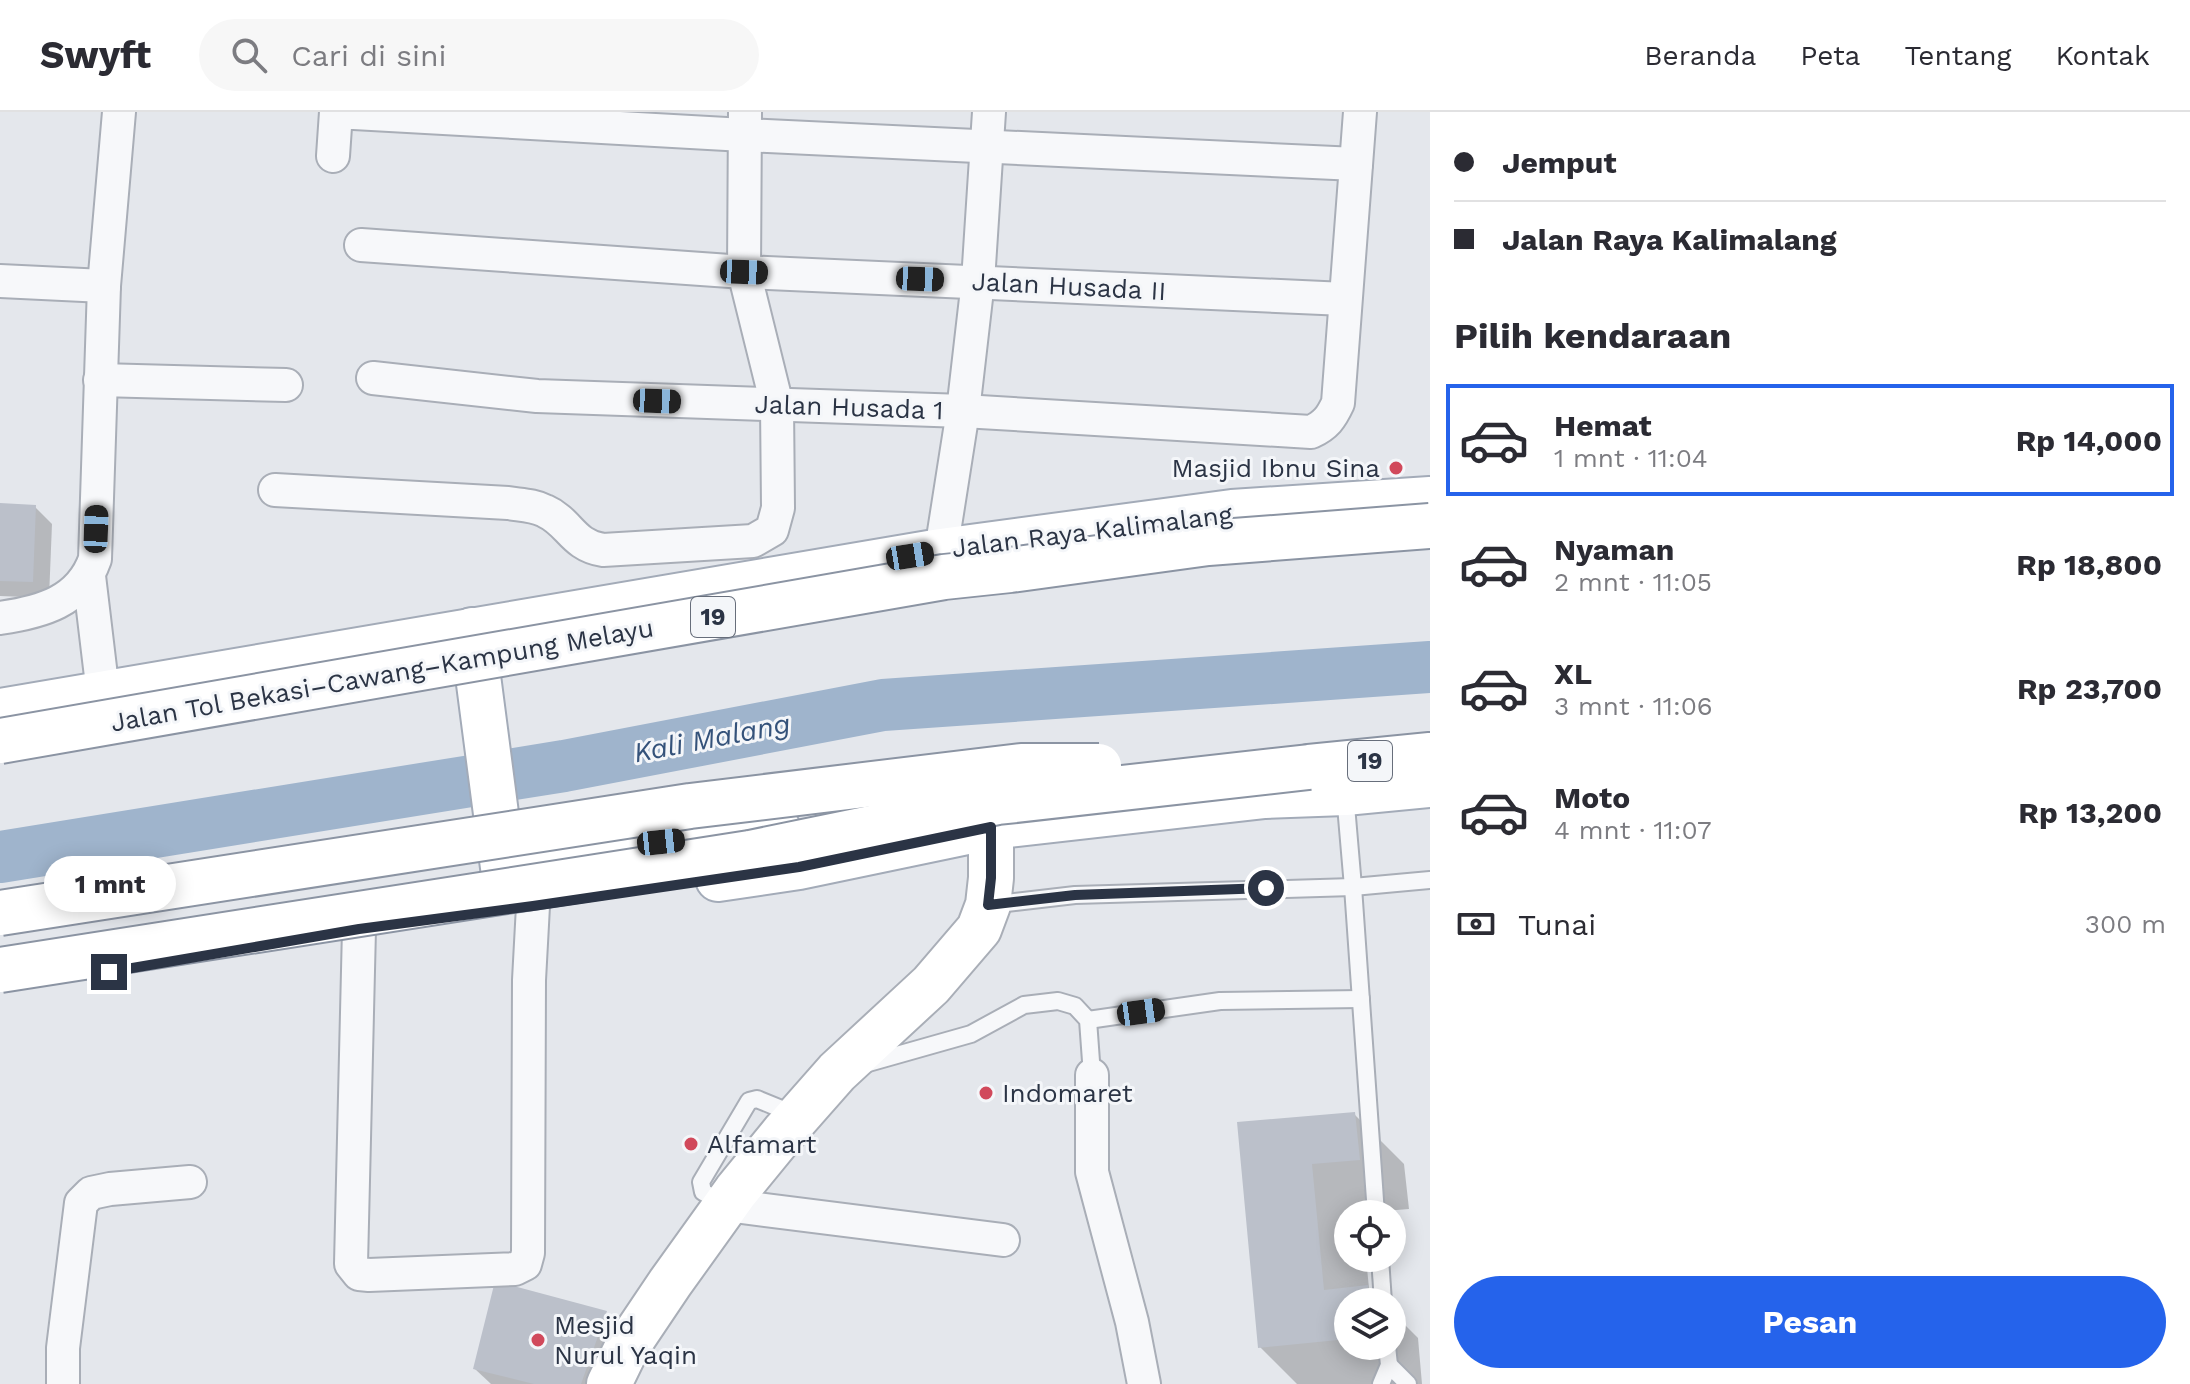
<!DOCTYPE html>
<html lang="id">
<head>
<meta charset="utf-8">
<style>
  :root { --surface:#fff; --page:#f7f7f7; --text:#2b2b33; --muted:#7c7c81; --line:#e1e1e2; --accent:#2563eb }
  body { margin:0; font-family:"Work Sans",sans-serif; background:var(--page); color:var(--text); height:100vh; display:flex; flex-direction:column; font-size:30px; white-space:nowrap }
  * { box-sizing:border-box; margin:0 }
  p { font-size:26px; color:var(--muted) }
  .icon { flex:none; width:44px; height:44px; fill:none; stroke:currentColor; stroke-width:2; stroke-linecap:round; stroke-linejoin:round }
  .map { position:relative; flex:1; overflow:hidden }
  .drawer { display:flex; flex-direction:column; background:var(--surface); width:760px }
  .drawer>* { flex:none }
  .hud { display:grid; align-content:center; height:176px; padding:0 24px; background:var(--surface) }
  .buttons { position:absolute; left:1334px; top:1088px; display:grid; gap:16px }
  .buttons a { display:grid; place-items:center; width:72px; height:72px; border-radius:50%; background:var(--surface); box-shadow:0 4px 20px #0003; font-size:40px }
  .end { position:absolute; width:36px; height:36px; margin:-18px; border:10px solid #2b3445; background:#fff; box-shadow:0 0 0 4px #fff }
  .from { border-radius:50% }
  .bubble { position:absolute; height:56px; border-radius:28px; background:var(--surface); box-shadow:0 4px 20px #0003; font-size:26px; font-weight:700; line-height:56px; text-align:center }
  .car { position:absolute; width:24px; height:48px; margin:-24px -12px; border-radius:10px; box-shadow:0 0 6px 2px #0007; background:linear-gradient(#222 24%,#8ab4d8 0 40%,#222 0 76%,#8ab4d8 0 86%,#222 0) }
  .hud b { display:flex; align-items:center; gap:28px; height:76px; font-size:30px }
  .hud b+b { border-top:2px solid var(--line) }
  .hud i { width:20px; height:20px; background:var(--text) }
  ul { padding:0; list-style:none }
  li { display:flex; align-items:center; gap:24px; height:112px; margin:0 16px 12px; padding:0 8px; border:4px solid transparent; border-radius:0px }
  li div { flex:1 }
  li b { display:block; font-size:30px }
  li em { font-style:normal; font-weight:700 }
  li.selected { border-color:var(--accent) }
  li>.icon { width:72px; height:72px; stroke-width:1.5 }
  h2 { padding:0 24px; font-size:36px; line-height:96px }
  .pay { display:flex; align-items:center; gap:20px; height:88px; padding:0 24px; font-size:30px }
  .pay p { margin-inline-start:auto }
  .cta { display:flex; gap:16px; margin-top:auto; padding:16px 24px }
  .cta a { flex:1; height:92px; border-radius:48px; background:var(--accent); color:#fff; font-size:32px; font-weight:700; line-height:92px; text-align:center }
  header { display:flex; align-items:center; gap:48px; box-sizing:border-box; height:112px; padding:0 40px; background:var(--surface); border-bottom:2px solid var(--line) }
  header strong { font-size:38px }
  nav { display:flex; gap:44px; margin-inline-start:auto; font-size:28px }
  .search { width:560px; height:72px; background:var(--page); display:flex; align-items:center; gap:20px; box-sizing:border-box; padding:0 28px; border-radius:44px; color:var(--muted); font-size:30px }
  main { display:flex; flex:1; min-height:0 }
  .map>svg:first-child { display:block }
  .shadow { fill:#0003 }
  .lines { fill:none; stroke-linecap:round; stroke-linejoin:round }
  .river { stroke:#9fb4cc; stroke-width:52 }
  .building { fill:#bbc0ca }
  .lane-casing { stroke:#a9aeb7; stroke-width:20 }
  .street-casing { stroke:#a9aeb7; stroke-width:36 }
  .secondary-casing { stroke:#a9aeb7; stroke-width:48 }
  .primary-casing { stroke:#a3abb8; stroke-width:48 }
  .highway-casing { stroke:#8b94a3; stroke-width:48 }
  .lane { stroke:#f7f8fa; stroke-width:16 }
  .street { stroke:#f7f8fa; stroke-width:32 }
  .secondary { stroke:#fff; stroke-width:44 }
  .primary { stroke:#fff; stroke-width:44 }
  .highway { stroke:#fff; stroke-width:44 }
  .highway-bridge-casing { stroke:#8b94a3; stroke-width:48; stroke-linecap:butt }
  .highway-bridge { stroke:#fff; stroke-width:44 }
  .route { stroke:#2b3445; stroke-width:10 }
  .poi-dot { fill:#d1495b; stroke:#f4f6f9; stroke-width:3 }
  .labels { text-anchor:middle; dominant-baseline:central; stroke-width:6; stroke-linejoin:round; paint-order:stroke }
  .shield { fill:#f4f6f9; stroke:#676e7b; stroke-width:2 }
  .shield-label { font-size:24px; font-weight:bold; fill:#2b3445 }
  .street-label { font-size:26px; fill:#2b3445; stroke:#f4f6f9 }
  .poi-label { font-size:26px; fill:#2b3445; stroke:#f4f6f9; text-anchor:start }
  .water-label { font-size:28px; font-style:italic; fill:#34527a; stroke:#f4f6f9 }
</style>
</head>
<body>
<header>
<strong>Swyft</strong>
<div class="search"><svg class="icon" aria-label="search" viewBox="0 0 24 24"><circle cx="10" cy="10" r="6"/><path d="M15 15l6 6"/></svg>Cari di sini</div>
<nav><a>Beranda</a><a>Peta</a><a>Tentang</a><a>Kontak</a></nav>
</header>
<main>
<div class="map">
<svg width="1430" height="1272" viewBox="0 0 1430 1272">
  <rect width="100%" height="100%" fill="#e4e7ec"/>
  <g class="shadow">
    <path d="M0,393L35,395L52,412L49,486L0,484Z"/>
    <path d="M1354,1002L1404,1052L1409,1097L1348,1102V1146H1366L1369,1176L1382,1190H1348V1234H1392V1200L1418,1226L1422,1272H1297L1260,1235L1239,1012Z"/>
    <path d="M606,1201L623,1218L604,1272H491L475,1257Z"/>
  </g>
  <g class="lines">
    <path class="river" d="M0,745L564,654L883,593L1430,555"/>
  </g>
  <g class="building">
    <path d="M0,391L36,393L33,470L0,469Z"/>
    <path d="M1355,1000L1360,1048L1312,1052L1324,1178L1368,1173L1370,1190H1348V1227L1258,1236L1237,1010Z"/>
    <path d="M495,1169L607,1199L581,1272H534L473,1257Z"/>
  </g>
  <g class="lines">
    <g class="lane-casing">
      <g id="lane">
        <path d="M1345,682L1353,775L1376,1102"/>
        <path d="M989,793L1075,783L1353,775L1430,768"/>
        <path d="M1088,908L1220,889L1361,887"/>
        <path d="M865,952L971,922L1024,893L1058,889L1075,894L1088,908L1092,963"/>
        <path d="M725,1092L703,1080L701,1070L749,989L757,987L796,1003"/>
        <path d="M1380,1146L1383,1190"/>
        <path d="M1389,1253L1408,1272"/>
        <path d="M1381,1272L1389,1253L1387,1234"/>
      </g>
    </g>
    <g class="street-casing">
      <g id="street">
        <path d="M333,44L336,0L744,23L1356,52"/>
        <path d="M361,133L744,160L1345,187"/>
        <path d="M0,169L104,174"/>
        <path d="M373,266L537,284L963,299L1311,320C1326,313 1331,306 1338,291L1360,0"/>
        <path d="M100,268L286,273"/>
        <path d="M275,378L508,391C520,393 534,393 545,399C570,410 572,433 603,438L753,429L772,418L778,396L777,293L744,160L745,0"/>
        <path d="M941,439L963,299L978,169L989,0"/>
        <path d="M89,464L103,581"/>
        <path d="M0,506C41,500 80,490 95,447L104,174L119,0"/>
        <path d="M359,817L351,1152L359,1162L369,1163L515,1157L525,1152L528,1141L529,868L533,794"/>
        <path d="M1092,963V1060L1132,1210L1144,1272"/>
        <path d="M726,1093L1003,1128"/>
        <path d="M63,1272V1236L81,1091L91,1081L110,1077L190,1070"/>
      </g>
    </g>
    <g class="secondary-casing">
      <path id="secondary" d="M609,1272L627,1235L670,1171L736,1079L785,1019L837,960L931,873L979,817L988,793L991,766V715"/>
    </g>
    <g class="primary-casing">
      <g id="primary">
        <path d="M472,518L504,763"/>
        <path d="M0,599L941,439L1232,400L1430,387"/>
        <path d="M503,748L778,717"/>
        <path d="M718,767L799,755L991,715L1265,684L1345,681L1430,673"/>
      </g>
    </g>
    <g class="highway-casing">
      <path id="highway" d="M1309,655L1430,643"/>
    </g>
    <use href="#lane" class="lane"/>
    <use href="#street" class="street"/>
    <use href="#secondary" class="secondary"/>
    <use href="#primary" class="primary"/>
    <use href="#highway" class="highway"/>
    <g class="highway-bridge-casing">
      <g id="highway-bridge">
        <path d="M0,629L944,465L1010,458L1208,431L1430,414"/>
        <path d="M0,801L690,694L1021,654H1099"/>
        <path d="M0,858L750,741L998,690L1309,655"/>
      </g>
    </g>
    <use href="#highway-bridge" class="highway-bridge"/>
  </g>
  <g class="lines">
    <path class="route" d="M109,860L359,817L533,794L799,755L991,715V766L988,793L1075,783L1266,776"/>
  </g>
  <g class="poi-dot">
    <circle cx="1396" cy="356" r="8"/>
    <circle cx="986" cy="981" r="8"/>
    <circle cx="691" cy="1032" r="8"/>
    <circle cx="538" cy="1228" r="8"/>
  </g>
  <g class="labels">
    <g class="shield">
      <rect x="691" y="485" width="44" height="40" rx="6"/>
      <rect x="1348" y="629" width="44" height="40" rx="6"/>
    </g>
    <g class="shield-label">
      <text x="713" y="505">19</text>
      <text x="1370" y="649">19</text>
    </g>
    <g class="street-label">
      <text transform="translate(1069 174) rotate(3)">Jalan Husada II</text>
      <text transform="translate(849 295) rotate(2)">Jalan Husada 1</text>
      <text transform="translate(1092 419) rotate(-7)">Jalan Raya Kalimalang</text>
      <text transform="translate(382 563) rotate(-10)">Jalan Tol Bekasi–Cawang–Kampung Melayu</text>
    </g>
    <g class="poi-label">
      <text x="1380" y="356" text-anchor="end">Masjid Ibnu Sina</text>
      <text x="1002" y="981">Indomaret</text>
      <text x="707" y="1032">Alfamart</text>
      <text x="554" y="1213">Mesjid<tspan x="554" dy="30">Nurul Yaqin</tspan></text>
    </g>
    <g class="water-label">
      <text transform="translate(712 626) rotate(-11)">Kali Malang</text>
    </g>
  </g>
</svg>
<div class="buttons">
<a><svg class="icon" aria-label="locate" viewBox="0 0 24 24"><circle cx="12" cy="12" r="6"/><path d="M12 2v4M12 18v4M2 12h4M18 12h4"/></svg></a>
<a><svg class="icon" aria-label="layers" viewBox="0 0 24 24"><path d="M12 4l9 5-9 5-9-5zM3 14l9 5 9-5"/></svg></a>
</div>
<i class="end from" style="left:1266px;top:776px"></i>
<i class="end" style="left:109px;top:860px"></i>
<div class="bubble" style="left:44px;top:744px;width:132px">1 mnt</div>
<i class="car" style="left:744px;top:160px;rotate:92deg"></i>
<i class="car" style="left:920px;top:167px;rotate:92deg"></i>
<i class="car" style="left:657px;top:289px;rotate:92deg"></i>
<i class="car" style="left:96px;top:417px;rotate:2deg"></i>
<i class="car" style="left:910px;top:444px;rotate:81deg"></i>
<i class="car" style="left:661px;top:730px;rotate:84deg"></i>
<i class="car" style="left:1141px;top:900px;rotate:82deg"></i>
</div>
<section class="drawer">
<div class="hud">
<b><i class="from"></i>Jemput</b>
<b><i></i>Jalan Raya Kalimalang</b>
</div>
<h2>Pilih kendaraan</h2>
<ul>
<li class="selected"><svg class="icon" aria-label="car" viewBox="0 0 24 24"><path d="M5 17H2v-5l4-1 3-4h7l3 4 3 1v5h-3M9 17h6M6 11h13"/><circle cx="7" cy="17" r="2"/><circle cx="17" cy="17" r="2"/></svg><div><b>Hemat</b><p>1 mnt · 11:04</p></div><em>Rp 14,000</em></li>
<li><svg class="icon" aria-label="car" viewBox="0 0 24 24"><path d="M5 17H2v-5l4-1 3-4h7l3 4 3 1v5h-3M9 17h6M6 11h13"/><circle cx="7" cy="17" r="2"/><circle cx="17" cy="17" r="2"/></svg><div><b>Nyaman</b><p>2 mnt · 11:05</p></div><em>Rp 18,800</em></li>
<li><svg class="icon" aria-label="car" viewBox="0 0 24 24"><path d="M5 17H2v-5l4-1 3-4h7l3 4 3 1v5h-3M9 17h6M6 11h13"/><circle cx="7" cy="17" r="2"/><circle cx="17" cy="17" r="2"/></svg><div><b>XL</b><p>3 mnt · 11:06</p></div><em>Rp 23,700</em></li>
<li><svg class="icon" aria-label="car" viewBox="0 0 24 24"><path d="M5 17H2v-5l4-1 3-4h7l3 4 3 1v5h-3M9 17h6M6 11h13"/><circle cx="7" cy="17" r="2"/><circle cx="17" cy="17" r="2"/></svg><div><b>Moto</b><p>4 mnt · 11:07</p></div><em>Rp 13,200</em></li>
</ul>
<div class="pay"><svg class="icon" aria-label="cash" viewBox="0 0 24 24"><path d="M3 7h18v10H3z"/><circle cx="12" cy="12" r="2"/></svg>Tunai<p>300 m</p></div>
<div class="cta"><a>Pesan</a></div>
</section>
</main>
</body>
</html>
